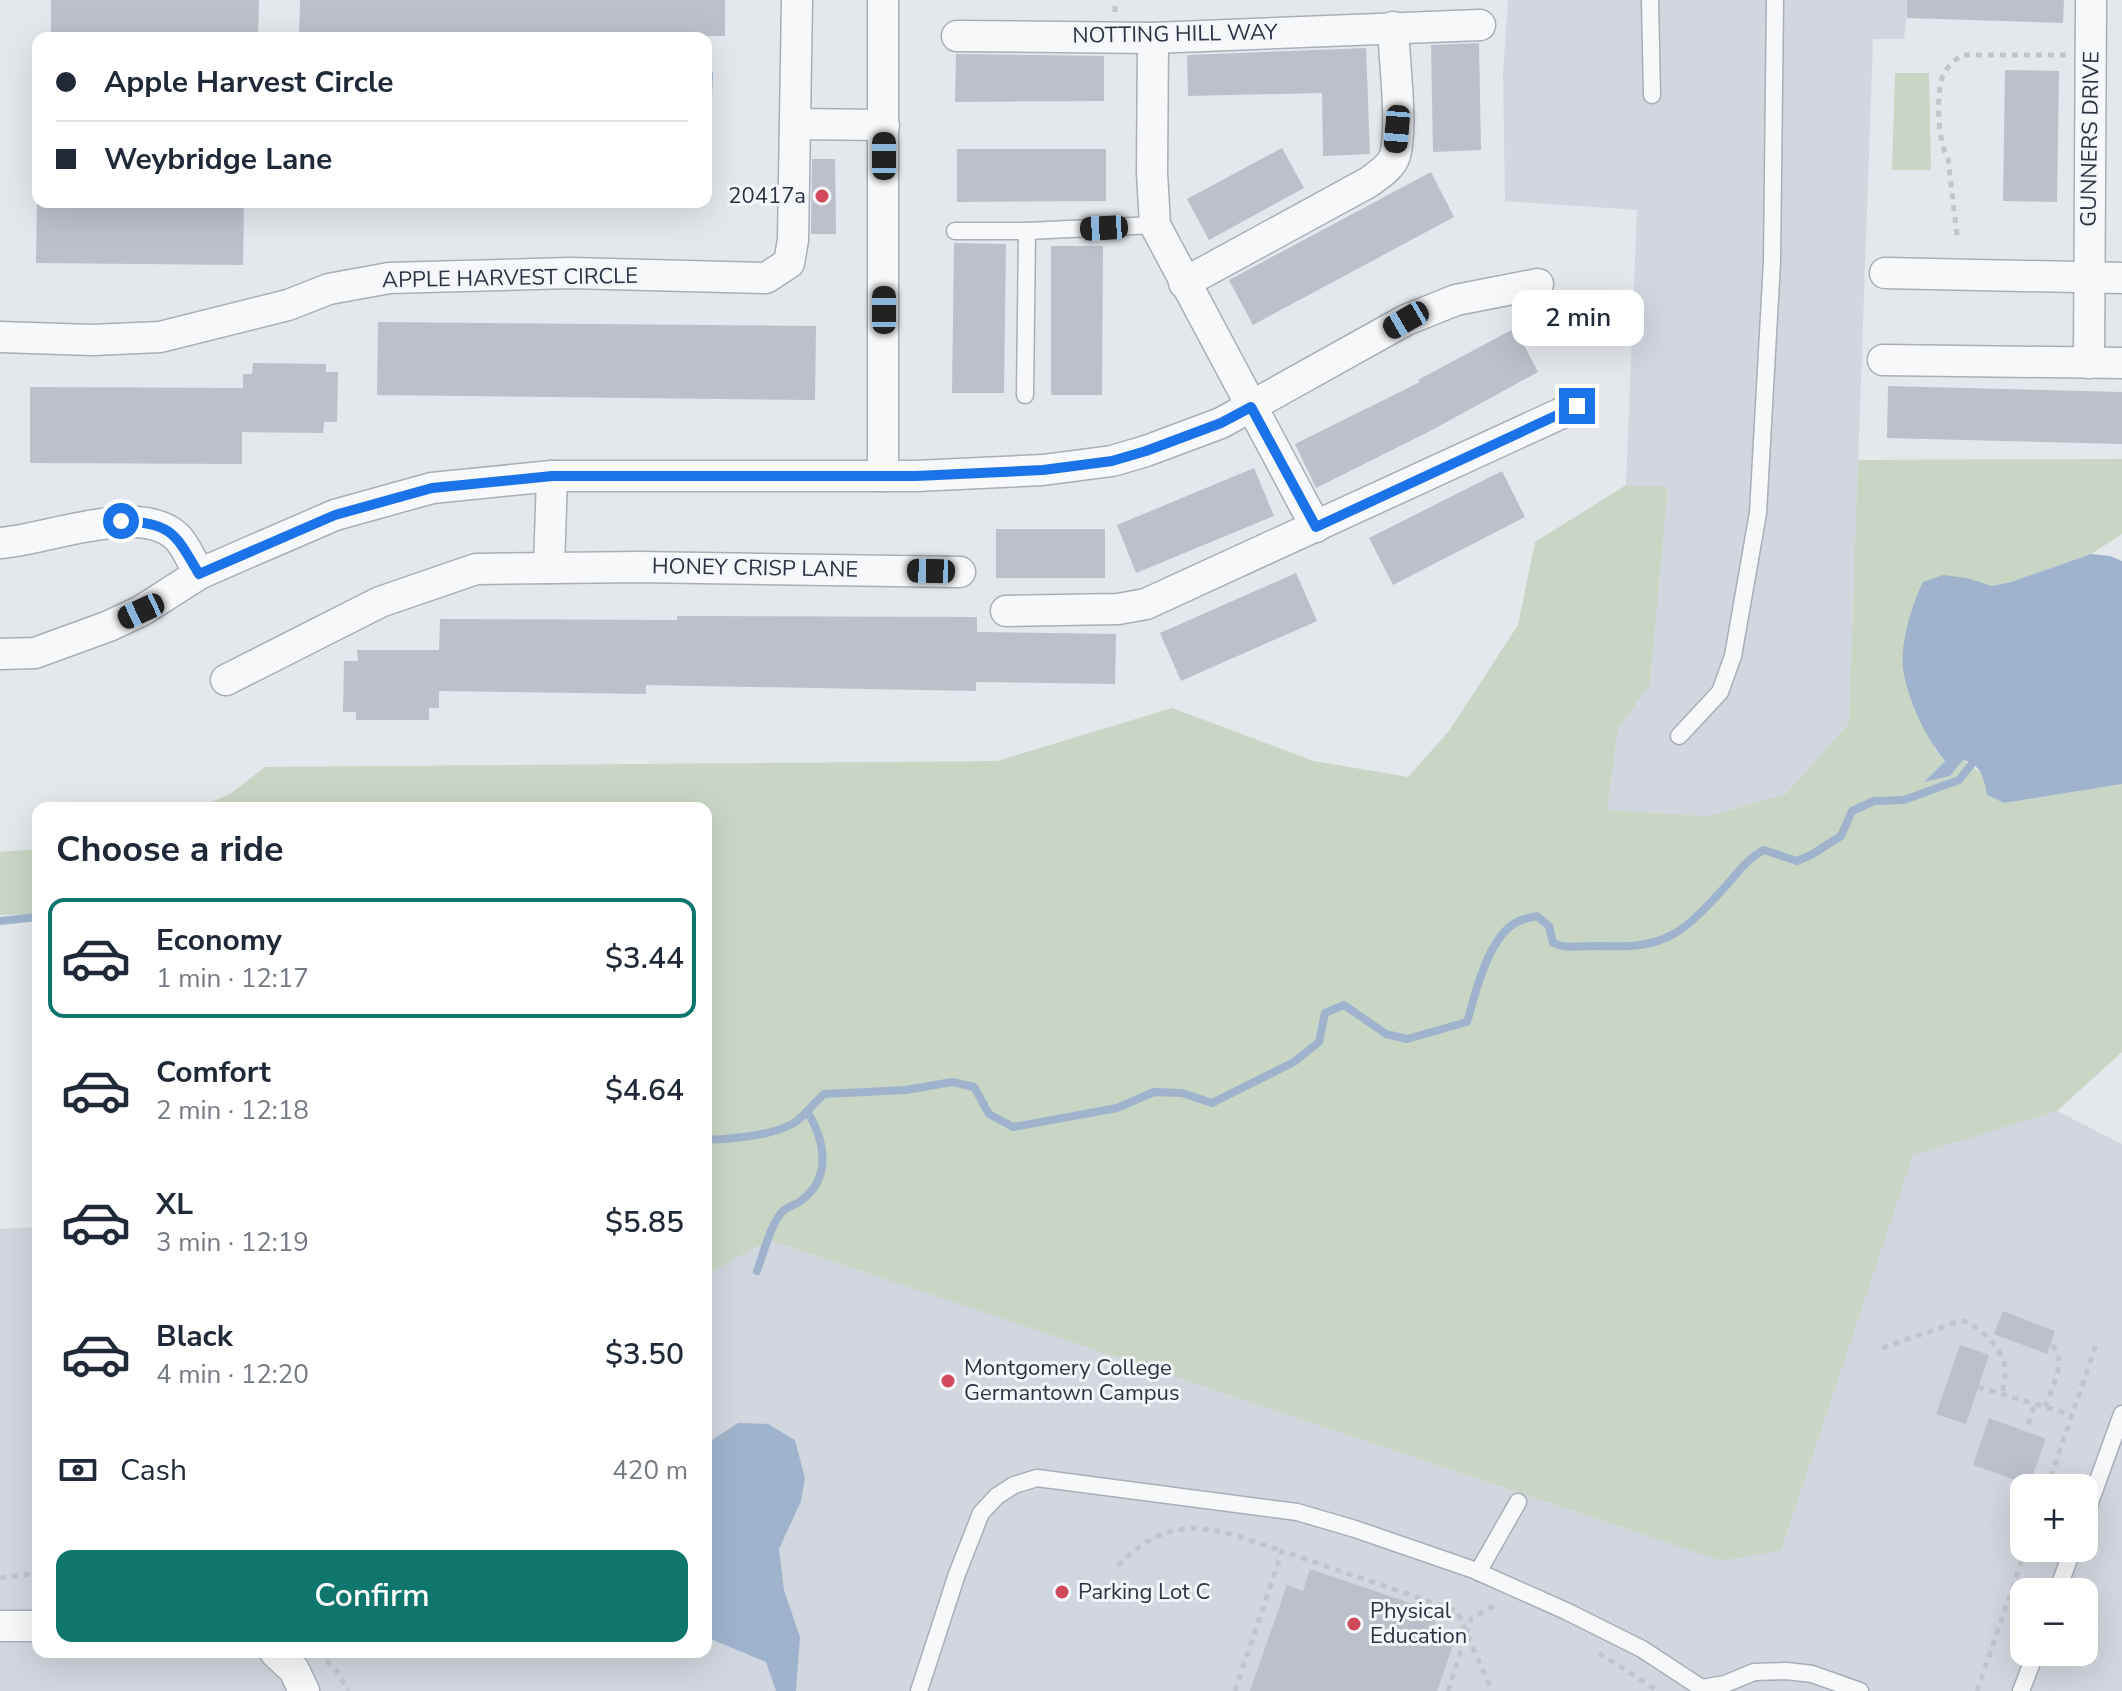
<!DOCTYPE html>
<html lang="en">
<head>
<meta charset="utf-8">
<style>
  :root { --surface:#fff; --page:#f6f6f7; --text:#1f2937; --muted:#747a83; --line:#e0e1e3; --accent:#0f766e }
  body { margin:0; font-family:"Nunito Sans",sans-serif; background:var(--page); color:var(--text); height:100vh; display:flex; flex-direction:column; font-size:30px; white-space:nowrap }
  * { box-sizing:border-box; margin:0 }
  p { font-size:26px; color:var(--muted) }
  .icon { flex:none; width:44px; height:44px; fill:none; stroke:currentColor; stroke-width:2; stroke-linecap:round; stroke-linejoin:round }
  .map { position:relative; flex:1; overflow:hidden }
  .panel { position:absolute; left:32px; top:802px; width:680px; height:856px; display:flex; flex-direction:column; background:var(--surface); border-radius:16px; box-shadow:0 8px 32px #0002 }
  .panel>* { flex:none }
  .top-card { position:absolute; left:32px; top:32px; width:680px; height:176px; border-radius:16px; box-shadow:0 8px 32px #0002; display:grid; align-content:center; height:176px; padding:0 24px; background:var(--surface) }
  .buttons { position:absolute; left:2010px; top:1474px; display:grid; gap:16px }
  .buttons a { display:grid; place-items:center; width:88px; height:88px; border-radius:16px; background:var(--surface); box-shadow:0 8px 32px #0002; font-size:40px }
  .end { position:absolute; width:36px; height:36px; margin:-18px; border:10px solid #1a73e8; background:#fff; box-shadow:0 0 0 4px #fff }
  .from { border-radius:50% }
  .bubble { position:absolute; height:56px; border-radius:16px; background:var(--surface); box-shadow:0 8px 32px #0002; font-size:26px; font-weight:600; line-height:56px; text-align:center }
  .car { position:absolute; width:24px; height:48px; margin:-24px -12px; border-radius:10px; box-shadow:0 0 6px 2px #0007; background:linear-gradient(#222 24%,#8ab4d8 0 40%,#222 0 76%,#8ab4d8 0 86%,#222 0) }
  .top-card b { display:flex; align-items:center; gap:28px; height:76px; font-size:30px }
  .top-card b+b { border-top:2px solid var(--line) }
  .top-card i { width:20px; height:20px; background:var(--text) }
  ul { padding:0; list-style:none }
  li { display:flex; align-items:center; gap:24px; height:120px; margin:0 16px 12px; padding:0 8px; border:4px solid transparent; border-radius:16px }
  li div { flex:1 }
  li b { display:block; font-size:30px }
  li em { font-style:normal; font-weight:600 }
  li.active { border-color:var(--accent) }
  li>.icon { width:72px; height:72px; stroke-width:1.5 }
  h2 { padding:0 24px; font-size:36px; line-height:96px }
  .pay { display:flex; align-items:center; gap:20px; height:88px; padding:0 24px; font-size:30px }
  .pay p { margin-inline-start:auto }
  .primary-button { display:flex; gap:16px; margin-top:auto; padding:16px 24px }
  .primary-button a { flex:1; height:92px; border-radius:16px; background:var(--accent); color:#fff; font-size:32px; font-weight:600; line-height:92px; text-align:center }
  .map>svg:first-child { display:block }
  .built { fill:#d2d6de; fill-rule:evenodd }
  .green { fill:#c9d6c5 }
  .water { fill:#9fb4cc }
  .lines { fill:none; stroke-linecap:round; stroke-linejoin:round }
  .stream { stroke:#9fb4cc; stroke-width:8 }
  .building { fill:#bbc0ca }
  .service-casing { stroke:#a9aeb7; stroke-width:19 }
  .minor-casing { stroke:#a9aeb7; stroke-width:33 }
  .path { stroke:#c2c5cb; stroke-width:5; stroke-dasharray:6 6; stroke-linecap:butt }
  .service { stroke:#f7f8fa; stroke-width:16 }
  .minor { stroke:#f7f8fa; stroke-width:30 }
  .route { stroke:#1a73e8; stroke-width:10 }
  .poi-dot { fill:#d1495b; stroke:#f4f6f9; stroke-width:3 }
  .labels { text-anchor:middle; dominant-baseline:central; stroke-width:6; stroke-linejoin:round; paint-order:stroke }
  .street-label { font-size:22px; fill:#2b3445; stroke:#f4f6f9 }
  .poi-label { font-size:22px; fill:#2b3445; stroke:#f4f6f9; text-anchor:start }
</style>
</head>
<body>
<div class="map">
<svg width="2122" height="1691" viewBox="0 0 2122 1691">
  <rect width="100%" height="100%" fill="#e4e7ec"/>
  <g class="built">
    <path d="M1508,0H1908L1904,39H1873L1849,723L1786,794L1708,816L1607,810L1618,729L1650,683L1668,488L1626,485L1637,210L1505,201L1503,73Z"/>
    <path d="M2057,1111L2122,1144V1691H0V1229L38,1227V1652H706V1275L769,1240L1722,1561L1781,1549L1913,1154ZM2024,1488H2084V1548H2024ZM2024,1592H2084V1652H2024Z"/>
  </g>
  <g class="green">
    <path d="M1895,73H1929L1931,170H1892Z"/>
    <path d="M2122,459V534L2091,554L2011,582L1992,586L1967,578L1934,748L1945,761L1925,781L1950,776L1963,760L1983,775L2004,803L2122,784V1052L2057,1111L1913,1155L1781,1550L1722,1561L769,1240L706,1275V808H198L230,794L265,767L997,761L1172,708L1314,761L1408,777L1449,731L1518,625L1535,542L1626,485L1668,487L1650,684L1618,729L1607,810L1708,816L1786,794L1849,723L1858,460Z"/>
    <path d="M38,849V914L0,915V852Z"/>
  </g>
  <g class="water">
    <path d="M706,65L713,73L711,124L706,128Z"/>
    <path d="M2091,554L2110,556L2122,561V784L2004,803L1987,795C1984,779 1981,764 1963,760L1950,776L1924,782L1945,761C1925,737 1908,700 1903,669C1900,645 1912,603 1923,582L1943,575L1967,578L1992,586L2011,582Z"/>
    <path d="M738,1423L768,1424L795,1440L805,1478L801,1501L779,1549L784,1590L800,1637L796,1691H776L766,1662L706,1637V1444Z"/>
  </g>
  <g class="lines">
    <g class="stream">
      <path d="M0,921L38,917"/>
      <path d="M706,1140C732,1139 776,1136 797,1121C807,1113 815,1102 824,1094L906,1090L952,1082L974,1087L989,1114L1013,1127L1117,1108L1154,1092L1182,1093L1212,1103L1294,1062L1319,1042L1325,1013L1344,1005L1386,1034L1407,1039L1467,1022C1476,992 1488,935 1519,921C1524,919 1531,917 1537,916L1549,926L1553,943C1568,950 1584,945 1601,946C1666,949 1682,934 1724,888C1737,874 1746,859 1764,850L1797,861L1811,855L1841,836L1852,811L1874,801L1904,800L1959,780L1979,755"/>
      <path d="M757,1271C763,1255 770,1226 781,1213C786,1207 796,1205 802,1200C833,1176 824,1139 807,1111"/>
    </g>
  </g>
  <g class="building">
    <path d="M51,0H259L258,38H51Z"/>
    <path d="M300,0H725V36L299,38Z"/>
    <path d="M1907,0H2064L2063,23L1907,18Z"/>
    <path d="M1479,43L1481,150L1433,152L1431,45Z"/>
    <path d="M1366,48L1370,154L1323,156L1322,93L1188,96L1187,55Z"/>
    <path d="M956,54L1104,56V101L955,102Z"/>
    <path d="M2005,70L2059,71L2057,202L2003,201Z"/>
    <path d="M1282,148L1304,188L1209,240L1187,199Z"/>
    <path d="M957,149H1106V201L957,202Z"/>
    <path d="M812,159H835L836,234H811Z"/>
    <path d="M1431,172L1454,217L1253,325L1229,280Z"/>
    <path d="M37,202H244L243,265L36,263Z"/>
    <path d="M954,243L1006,244L1004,393H952Z"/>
    <path d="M1051,246H1103L1102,395H1051Z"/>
    <path d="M378,322L816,326L815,400L377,395Z"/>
    <path d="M1515,328L1538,372L1432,430L1316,488L1295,444L1420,382L1418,380Z"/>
    <path d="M253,363L326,364V372H338L337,422H324L323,433L242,432V464L30,463V387L243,388V374H252Z"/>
    <path d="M1888,386L2122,392V444L1887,438Z"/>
    <path d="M1254,468L1274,516L1136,573L1117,525Z"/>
    <path d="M1502,471L1525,517L1393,585L1369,538Z"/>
    <rect x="996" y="529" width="109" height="49"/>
    <path d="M1296,573L1317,621L1181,681L1160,633Z"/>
    <path d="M677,616L977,617V632L1116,634L1115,684L976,682V691L646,685V694L439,691V708H429V720H356V712H343L344,661H358L357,650H439L440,619L677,620Z"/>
    <path d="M2003,1311L2055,1331L2047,1354L1994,1334Z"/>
    <path d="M1960,1345L1989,1355L1966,1424L1936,1414Z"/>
    <path d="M1989,1418L2046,1439L2029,1485L1973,1465Z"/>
    <path d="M1310,1569L1439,1613L1432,1634L1454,1642L1437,1691H1250L1287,1585L1303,1591Z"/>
  </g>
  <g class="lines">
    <g class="service-casing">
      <g id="service">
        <path d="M1650,0L1652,95"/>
        <path d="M955,231H1027L1155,225"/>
        <path d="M1025,395L1027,231"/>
        <path d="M1679,736L1720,692L1733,656L1758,513L1772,262L1775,0"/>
        <path d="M2084,1519L2122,1414"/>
        <path d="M1478,1572L1518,1502"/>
        <path d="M2057,1592L2073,1548"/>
        <path d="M1702,1688L1725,1684L1754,1672L1787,1671L1812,1674L1860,1691"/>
        <path d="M919,1691L957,1574L981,1513L997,1496L1014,1485L1037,1478L1297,1512L1355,1529L1474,1570L1566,1611L1642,1649L1706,1691"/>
        <path d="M2021,1691L2036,1652"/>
      </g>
    </g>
    <g class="minor-casing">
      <g id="minor">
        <path d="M957,36L1153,38L1480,25"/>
        <path d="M1153,38L1152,173L1155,225L1316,527"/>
        <path d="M795,124L884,125"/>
        <path d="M1885,273L2122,278"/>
        <path d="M1184,283L1369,182C1378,175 1392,167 1395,155C1403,125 1394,60 1393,27"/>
        <path d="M0,337L92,340L160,337L288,305L329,289L389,278L570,273L766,278L789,263L793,240L797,0"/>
        <path d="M1883,360L2122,363"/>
        <path d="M2089,363L2091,0"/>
        <path d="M883,476V0"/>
        <path d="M0,543C46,540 140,501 177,537C186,546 193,563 199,574"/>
        <path d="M549,568L552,476"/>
        <path d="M1006,611L1118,609L1146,604L1577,406"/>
        <path d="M0,654L35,653L109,626L141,611L199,574L247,553L335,515L432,488L552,476H916L1043,470L1112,461L1146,451L1221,423L1406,320L1456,300L1538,284"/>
        <path d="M226,680L380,602L476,569L639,567L960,572"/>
        <path d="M0,1626H38"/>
        <path d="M275,1652L294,1670L304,1691"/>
      </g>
    </g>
    <g class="path">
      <path d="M1115,12V0"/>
      <path d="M1957,235L1948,159C1938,143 1936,98 1942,78C1945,68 1954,61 1962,55H2066"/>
      <path d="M1882,1348L1960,1321C1976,1321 2000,1347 2004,1363C2007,1373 2004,1384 2002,1394"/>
      <path d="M1978,1387L2072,1415"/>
      <path d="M2045,1407C2051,1389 2070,1358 2050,1344"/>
      <path d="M2028,1424L2035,1404"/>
      <path d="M2047,1488L2096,1345"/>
      <path d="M1118,1566C1173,1508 1216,1529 1282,1551"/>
      <path d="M0,1578L38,1573"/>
      <path d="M318,1652L338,1673L348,1691"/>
      <path d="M1599,1653L1658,1691"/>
      <path d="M1235,1691L1282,1551L1457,1611L1492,1691"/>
      <path d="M1448,1691L1471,1619L1498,1603"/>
      <path d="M1977,1691L2026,1548"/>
    </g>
    <use href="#service" class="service"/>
    <use href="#minor" class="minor"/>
  </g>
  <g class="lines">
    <path class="route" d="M121,521C172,523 175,533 199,574L335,515L432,488L552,476H916L1043,470L1112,461L1146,451L1221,423L1251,407L1316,527L1577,406"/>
  </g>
  <g class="poi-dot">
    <circle cx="822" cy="196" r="8"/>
    <circle cx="948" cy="1381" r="8"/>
    <circle cx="1062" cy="1592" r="8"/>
    <circle cx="1354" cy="1624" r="8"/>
  </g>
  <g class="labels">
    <g class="street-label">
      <text transform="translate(1175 34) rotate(-1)">NOTTING HILL WAY</text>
      <text transform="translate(2090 139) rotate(-89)">GUNNERS DRIVE</text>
      <text transform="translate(510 278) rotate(-1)">APPLE HARVEST CIRCLE</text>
      <text transform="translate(755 568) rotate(1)">HONEY CRISP LANE</text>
    </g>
    <g class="poi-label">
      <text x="806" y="196" text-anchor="end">20417a</text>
      <text x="964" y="1368">Montgomery College<tspan x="964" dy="25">Germantown Campus</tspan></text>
      <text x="1078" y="1592">Parking Lot C</text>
      <text x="1370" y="1611">Physical<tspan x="1370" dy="25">Education</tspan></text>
    </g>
  </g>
</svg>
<div class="buttons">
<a>+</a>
<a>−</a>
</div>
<i class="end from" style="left:121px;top:521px"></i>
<i class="end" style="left:1577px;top:406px"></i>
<div class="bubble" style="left:1512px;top:290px;width:132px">2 min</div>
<i class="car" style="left:1397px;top:129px;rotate:185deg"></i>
<i class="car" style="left:884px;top:156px;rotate:0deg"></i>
<i class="car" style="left:1104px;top:228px;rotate:267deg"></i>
<i class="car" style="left:884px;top:310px;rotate:0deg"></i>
<i class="car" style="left:1406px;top:320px;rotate:240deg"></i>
<i class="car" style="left:931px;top:571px;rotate:271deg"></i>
<i class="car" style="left:141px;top:611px;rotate:245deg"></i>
<div class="top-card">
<b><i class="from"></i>Apple Harvest Circle</b>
<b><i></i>Weybridge Lane</b>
</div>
<section class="panel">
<h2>Choose a ride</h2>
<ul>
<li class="active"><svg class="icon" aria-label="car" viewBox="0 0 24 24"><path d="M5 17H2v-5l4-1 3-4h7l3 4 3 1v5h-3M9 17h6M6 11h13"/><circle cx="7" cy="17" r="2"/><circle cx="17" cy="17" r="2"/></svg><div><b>Economy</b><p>1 min · 12:17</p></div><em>$3.44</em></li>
<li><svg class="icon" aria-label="car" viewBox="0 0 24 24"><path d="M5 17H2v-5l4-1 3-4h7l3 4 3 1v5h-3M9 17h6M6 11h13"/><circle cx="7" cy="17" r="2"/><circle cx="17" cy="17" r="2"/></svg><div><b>Comfort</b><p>2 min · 12:18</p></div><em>$4.64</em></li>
<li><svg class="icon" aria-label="car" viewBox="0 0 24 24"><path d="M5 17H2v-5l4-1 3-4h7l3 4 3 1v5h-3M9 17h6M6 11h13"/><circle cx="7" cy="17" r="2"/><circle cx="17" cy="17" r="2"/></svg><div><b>XL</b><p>3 min · 12:19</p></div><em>$5.85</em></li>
<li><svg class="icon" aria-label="car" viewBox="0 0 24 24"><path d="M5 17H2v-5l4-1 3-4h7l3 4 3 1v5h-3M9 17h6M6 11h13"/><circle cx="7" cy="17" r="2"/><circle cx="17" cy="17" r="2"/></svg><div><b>Black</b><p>4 min · 12:20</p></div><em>$3.50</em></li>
</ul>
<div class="pay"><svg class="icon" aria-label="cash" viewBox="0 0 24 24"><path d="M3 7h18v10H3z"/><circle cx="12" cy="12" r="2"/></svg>Cash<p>420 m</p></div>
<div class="primary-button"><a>Confirm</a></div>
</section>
</div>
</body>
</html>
